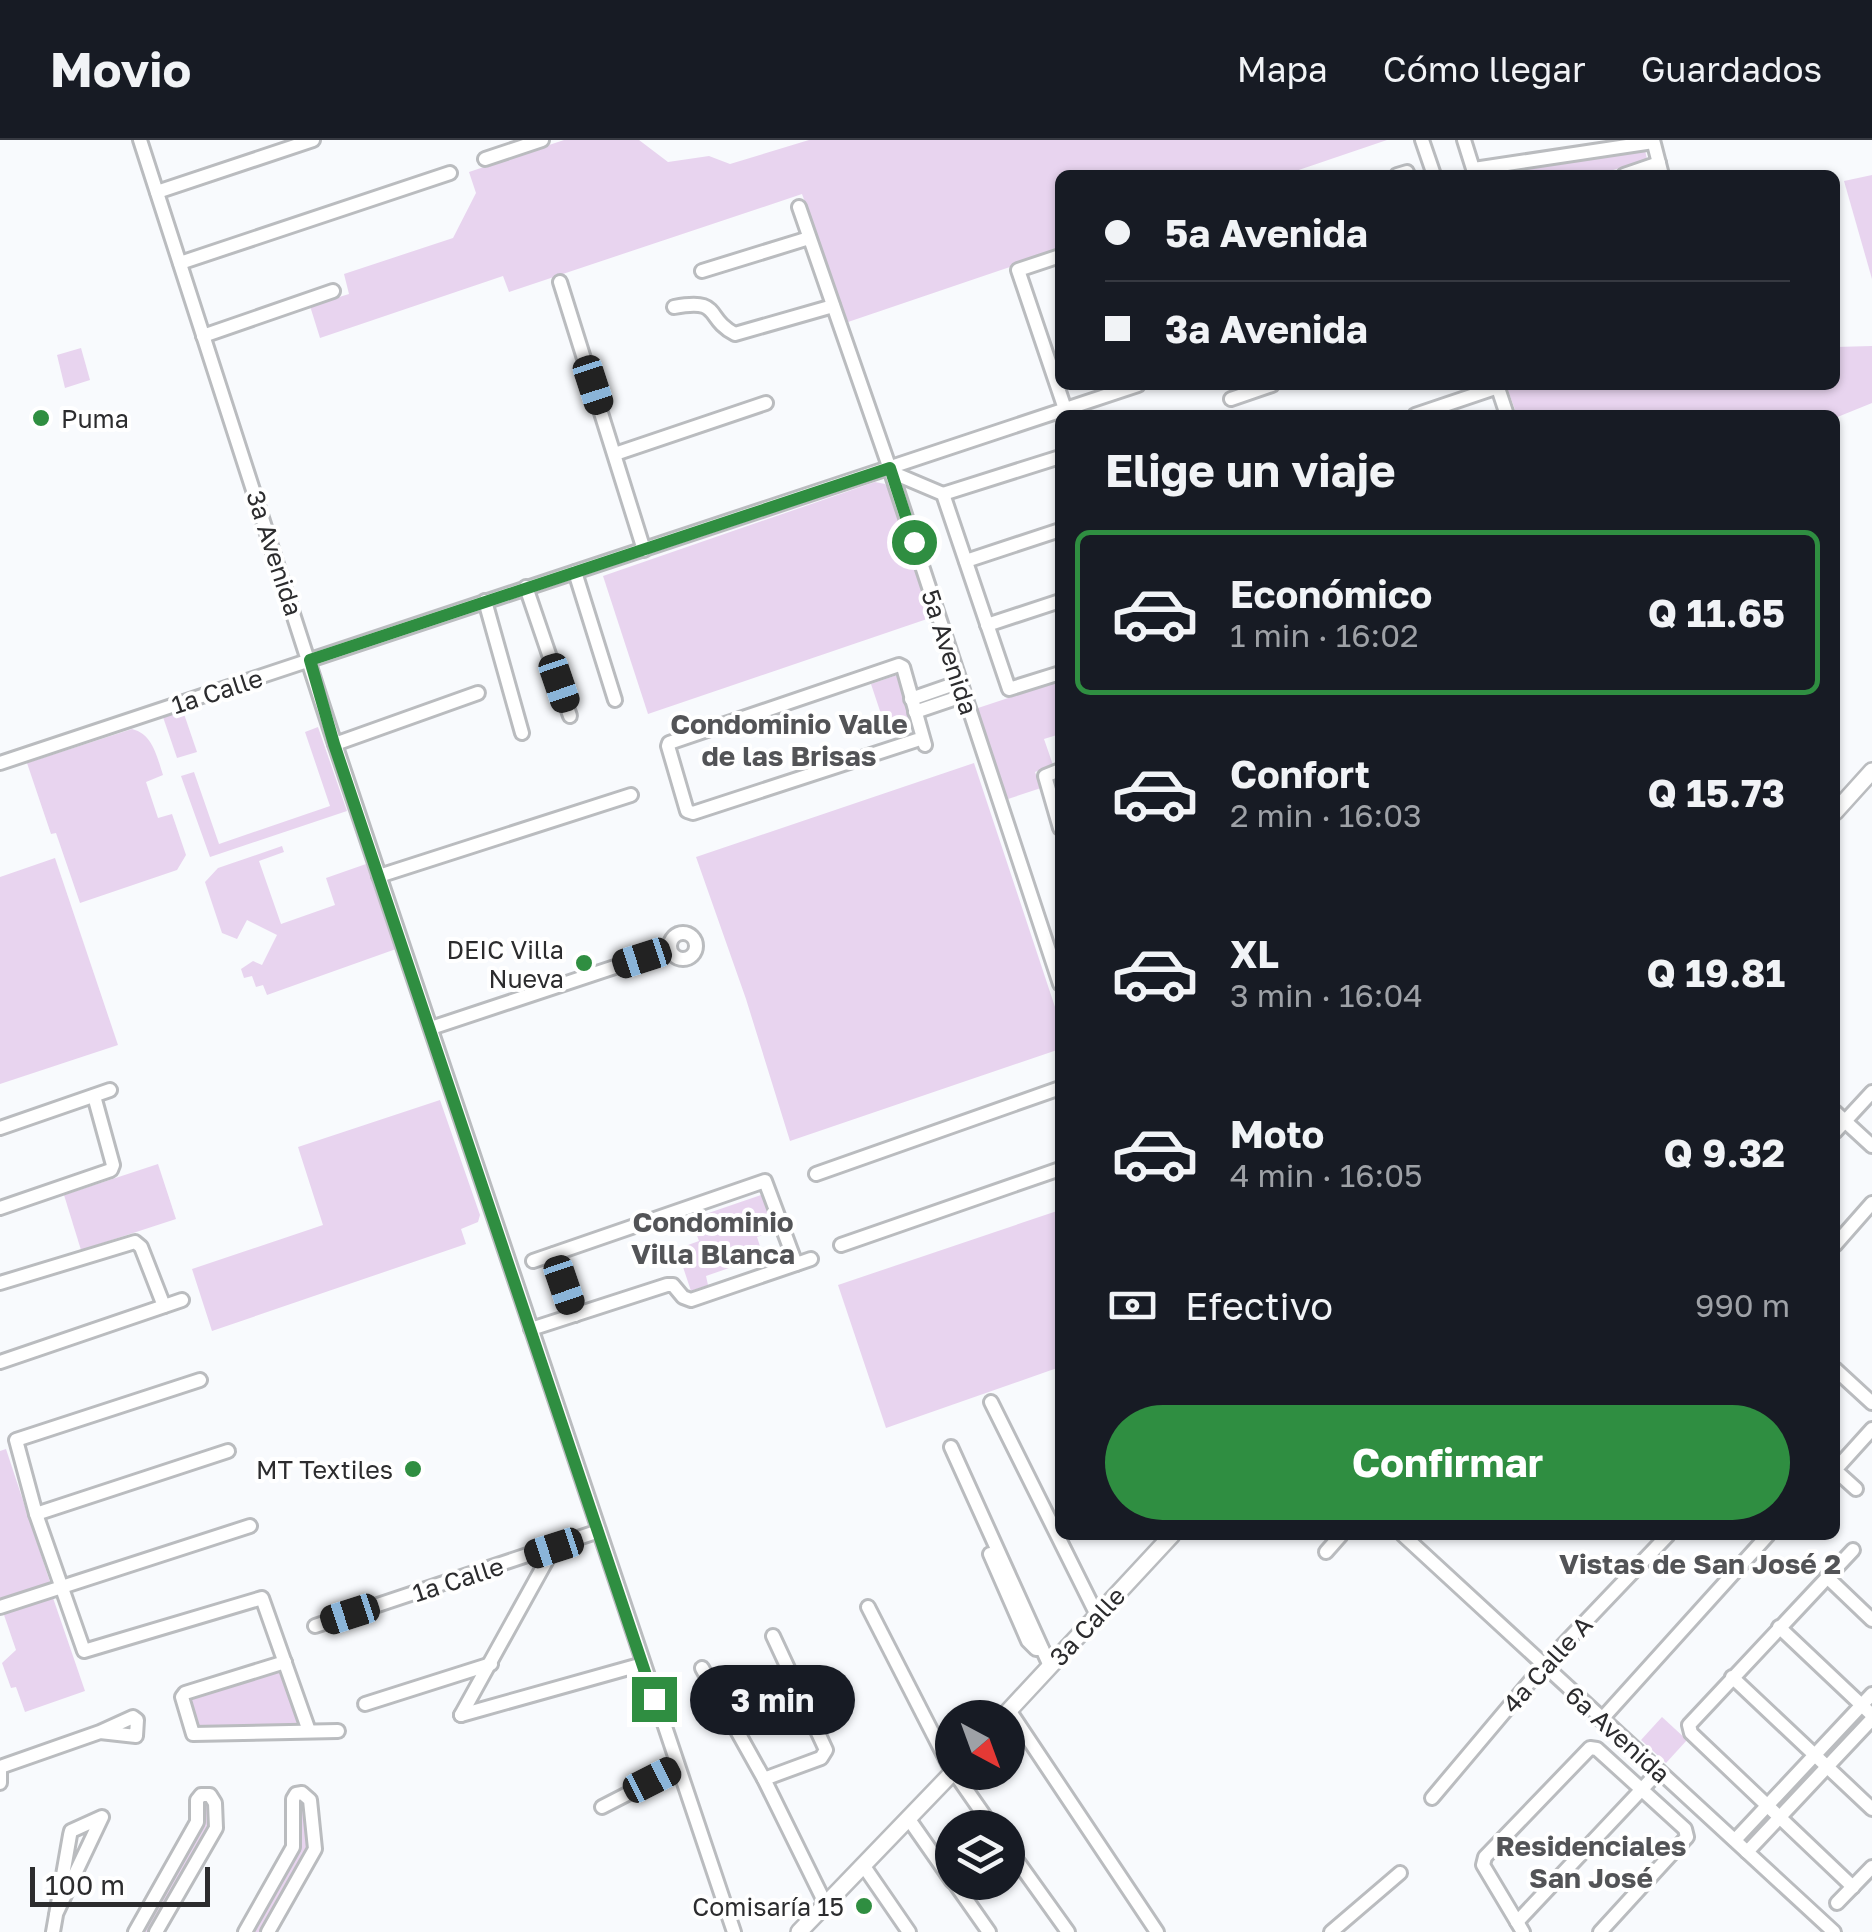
<!DOCTYPE html>
<html lang="es">
<head>
<meta charset="utf-8">
<style>
  :root { --surface:#171b24; --page:#20242c; --text:#f1f3f6; --muted:#9ea1a6; --line:#363941; --accent:#2f8e41 }
  body { margin:0; font-family:"Golos Text",sans-serif; background:var(--page); color:var(--text); height:100vh; display:flex; flex-direction:column; font-size:38px; white-space:nowrap }
  * { box-sizing:border-box; margin:0 }
  p { font-size:32px; color:var(--muted) }
  .icon { flex:none; width:55px; height:55px; fill:none; stroke:currentColor; stroke-width:2; stroke-linecap:round; stroke-linejoin:round }
  .map { position:relative; flex:1; overflow:hidden }
  .panel { position:absolute; left:1055px; top:270px; width:785px; height:1130px; display:flex; flex-direction:column; background:var(--surface); border-radius:15px; box-shadow:0 2px 8px #0004 }
  .panel>* { flex:none }
  .top-card { position:absolute; left:1055px; top:30px; width:785px; height:220px; border-radius:15px; box-shadow:0 2px 8px #0004; display:grid; align-content:center; height:220px; padding:0 50px; background:var(--surface) }
  .needle { width:65px; rotate:139deg }
  .tools { position:absolute; left:935px; top:1560px; display:grid; gap:20px }
  .tools a { display:grid; place-items:center; width:90px; height:90px; border-radius:50%; background:var(--surface); box-shadow:0 2px 8px #0004; font-size:50px }
  .scale { position:absolute; left:30px; bottom:25px; width:180px; box-sizing:border-box; padding-left:10px; border:5px solid #2c2c2e; border-top:0; font-size:28px; line-height:35px; white-space:nowrap; color:#2c2c2e; -webkit-text-stroke:8px #fff; paint-order:stroke }
  .end { position:absolute; width:45px; height:45px; margin:-22px; border:12px solid #2f8e41; background:#fff; box-shadow:0 0 0 5px #fff }
  .from { border-radius:50% }
  .bubble { position:absolute; height:70px; border-radius:35px; background:var(--surface); box-shadow:0 2px 8px #0004; font-size:32px; font-weight:700; line-height:70px; text-align:center }
  .car { position:absolute; width:30px; height:60px; margin:-30px -15px; border-radius:12px; box-shadow:0 0 8px 2px #0007; background:linear-gradient(#222 24%,#8ab4d8 0 40%,#222 0 76%,#8ab4d8 0 86%,#222 0) }
  .top-card b { display:flex; align-items:center; gap:35px; height:95px; font-size:38px }
  .top-card b+b { border-top:2px solid var(--line) }
  .top-card i { width:25px; height:25px; background:var(--text) }
  ul { padding:0; list-style:none }
  li { display:flex; align-items:center; gap:30px; height:165px; margin:0 20px 15px; padding:0 30px; border:5px solid transparent; border-radius:15px }
  li div { flex:1 }
  li b { display:block; font-size:38px }
  li em { font-style:normal; font-weight:700 }
  li.on { border-color:var(--accent) }
  li>.icon { width:90px; height:90px; stroke-width:1.5 }
  h2 { padding:0 50px; font-size:45px; line-height:120px }
  .pay { display:flex; align-items:center; gap:25px; height:110px; padding:0 50px; font-size:38px }
  .pay p { margin-inline-start:auto }
  .action { display:flex; gap:20px; margin-top:auto; padding:20px 50px }
  .action a { flex:1; height:115px; border-radius:60px; background:var(--accent); color:#fff; font-size:40px; font-weight:700; line-height:115px; text-align:center }
  header { display:flex; align-items:center; gap:60px; box-sizing:border-box; height:140px; padding:0 50px; background:var(--surface); border-bottom:2px solid var(--line) }
  header strong { font-size:48px }
  nav { display:flex; gap:55px; margin-inline-start:auto; font-size:35px }
  .map>svg:first-child { display:block }
  .green { fill:#e8d4ef }
  .lines { fill:none; stroke-linecap:round; stroke-linejoin:round }
  .minor-casing { stroke:#babcbf; stroke-width:18 }
  .major-casing { stroke:#babcbf; stroke-width:20 }
  .minor { stroke:#fff; stroke-width:12 }
  .major { stroke:#fff; stroke-width:15 }
  .route { stroke:#2f8e41; stroke-width:12 }
  .poi-dot { fill:#2f8e41; stroke:#fff; stroke-width:4 }
  .labels { text-anchor:middle; dominant-baseline:central; stroke-width:8; stroke-linejoin:round; paint-order:stroke }
  .poi-label { font-size:25px; fill:#2c2c2e; stroke:#fff; text-anchor:end }
  .street-label { font-size:25px; fill:#2c2c2e; stroke:#fff }
  .neighbourhood-label { font-size:28px; font-weight:bold; fill:#535457; stroke:#fff }
</style>
</head>
<body>
<header>
<strong>Movio</strong>
<nav><a>Mapa</a><a>Cómo llegar</a><a>Guardados</a></nav>
</header>
<div class="map">
<svg width="1872" height="1792" viewBox="0 0 1872 1792">
  <rect width="100%" height="100%" fill="#f8fafd"/>
  <g class="green">
    <path d="M564,0H639L668,22L709,16L730,24L809,0H1387L1284,35H1060V110L848,182L802,54L509,152L503,136L320,198L310,166L349,154L344,134L453,98L476,53L469,32Z"/>
    <path d="M1645,10L1647,19L1598,35H1521L1519,30Z"/>
    <path d="M1872,35V139L1844,41Z"/>
    <path d="M1872,206V263L1835,278V275H1517L1506,245H1835V207Z"/>
    <path d="M81,208L90,240L65,248L57,215Z"/>
    <path d="M875,342L885,344L891,353L930,478L648,574L603,436Z"/>
    <path d="M897,535L914,586L888,595L871,544Z"/>
    <path d="M1060,541V594L1044,599L1053,625L1035,632L1041,648L1008,659L975,569Z"/>
    <path d="M183,571L197,612L177,618L163,577Z"/>
    <path d="M318,587L347,671L210,717L181,636L194,632L219,704L330,666L305,592Z"/>
    <path d="M132,589C153,594 157,617 163,635L146,642L158,678L172,674L186,715L177,730L80,763L56,693L51,694L27,623Z"/>
    <path d="M974,623L1060,882V909L790,1001L746,859L696,717Z"/>
    <path d="M282,706L284,712L259,721L281,784L335,765L326,738L366,724L396,809L267,855L263,845L256,847L252,836L244,838L241,829L253,821L262,825L277,795L247,780L237,799L222,793L205,742L218,728Z"/>
    <path d="M55,718L118,905L0,944V737Z"/>
    <path d="M440,960L480,1075L478,1082L461,1089L466,1104L212,1191L192,1129L323,1085L298,1007Z"/>
    <path d="M158,1024L176,1079L81,1110L64,1055Z"/>
    <path d="M764,1054L776,1090L757,1097L766,1125L761,1127L758,1118L706,1136L708,1145L691,1151L677,1109L699,1101L691,1079Z"/>
    <path d="M1060,1070V1227L886,1288L838,1145Z"/>
    <path d="M6,1309L51,1445L0,1462V1311Z"/>
    <path d="M52,1455L85,1551L25,1572L16,1547L11,1548L2,1523L16,1510L3,1472Z"/>
    <path d="M285,1522L309,1591L197,1595L183,1554Z"/>
    <path d="M1662,1577L1687,1600L1666,1623L1641,1600Z"/>
    <path d="M207,1654L216,1688L156,1792H135L197,1682L196,1663Z"/>
    <path d="M304,1654L315,1709L268,1792H245L292,1707L293,1659Z"/>
  </g>
  <g class="lines">
    <g class="minor-casing">
      <g id="minor">
        <path d="M140,0L335,604L734,1792"/>
        <path d="M1422,0L1434,35"/>
        <path d="M1464,0L1475,35"/>
        <path d="M1653,0L1662,35"/>
        <path d="M485,19L542,0"/>
        <path d="M1474,29L1653,2"/>
        <path d="M1397,35L1407,32"/>
        <path d="M1624,35L1659,23"/>
        <path d="M157,52L313,0"/>
        <path d="M799,67L891,332L1060,844"/>
        <path d="M1060,116L1018,130L1065,269"/>
        <path d="M180,123L450,33"/>
        <path d="M702,131L809,98"/>
        <path d="M560,142L644,410"/>
        <path d="M674,167C723,158 704,178 735,194L833,166"/>
        <path d="M203,196L333,151"/>
        <path d="M1497,245L1507,275"/>
        <path d="M1231,259L1272,245"/>
        <path d="M1415,275L1498,247"/>
        <path d="M615,314L766,263"/>
        <path d="M891,332L943,354L1009,549L1060,533"/>
        <path d="M943,354L1060,317"/>
        <path d="M966,421L1060,390"/>
        <path d="M575,432L615,560"/>
        <path d="M526,447L570,576"/>
        <path d="M485,461L522,593"/>
        <path d="M987,485L1060,461"/>
        <path d="M911,559L960,542"/>
        <path d="M915,572L965,555"/>
        <path d="M923,598L693,673L687,671L668,606L669,603L899,525L903,527L925,605"/>
        <path d="M335,604L478,553"/>
        <path d="M0,623L1138,245"/>
        <path d="M1060,630L1045,636L1060,688"/>
        <path d="M379,736L631,655"/>
        <circle cx="683" cy="806" r="13"/>
        <path d="M431,888L669,809"/>
        <path d="M1835,972L1872,1006"/>
        <path d="M0,988L110,950"/>
        <path d="M1835,992L1872,952"/>
        <path d="M816,1034L1060,948"/>
        <path d="M0,1068L111,1030L113,1025L94,956"/>
        <path d="M841,1105L1060,1029"/>
        <path d="M1835,1105L1872,1063"/>
        <path d="M554,1114L575,1175"/>
        <path d="M533,1121L765,1041L796,1124"/>
        <path d="M0,1143L135,1102L141,1107L164,1166"/>
        <path d="M531,1189L667,1145H673L683,1157L691,1160L811,1119"/>
        <path d="M0,1222L182,1160"/>
        <path d="M1835,1229L1872,1263"/>
        <path d="M200,1240L16,1300L36,1374L84,1511L262,1458L309,1591"/>
        <path d="M991,1262L1097,1475"/>
        <path d="M951,1307L1050,1526"/>
        <path d="M1856,1349L1835,1330L1872,1289"/>
        <path d="M36,1374L228,1311"/>
        <path d="M1403,1395L1834,1792"/>
        <path d="M1853,1410L1689,1585L1691,1593L1853,1747"/>
        <path d="M1326,1412L1341,1395"/>
        <path d="M990,1414L1028,1501L1036,1509H1042"/>
        <path d="M1827,1437L1872,1480"/>
        <path d="M0,1467L250,1386"/>
        <path d="M868,1467L952,1631"/>
        <path d="M315,1486L599,1391"/>
        <path d="M1779,1487L1872,1575"/>
        <path d="M285,1522L185,1553L182,1557L193,1594L338,1591"/>
        <path d="M702,1528L764,1639L826,1765"/>
        <path d="M1732,1537L1872,1669"/>
        <path d="M365,1564L491,1524"/>
        <path d="M1009,1570L1157,1792"/>
        <path d="M461,1575L554,1407"/>
        <path d="M461,1575L643,1524"/>
        <path d="M1601,1580L1768,1395"/>
        <path d="M954,1632L993,1688"/>
        <path d="M764,1639L821,1618L826,1610L773,1496"/>
        <path d="M0,1643V1627L100,1592L136,1596L137,1580L133,1577L100,1592"/>
        <path d="M1432,1658L1544,1525L1668,1395"/>
        <path d="M602,1667L678,1628"/>
        <path d="M908,1678L952,1741"/>
        <path d="M1735,1700L1872,1554"/>
        <path d="M1008,1708L1068,1792"/>
        <path d="M1747,1712L1872,1579"/>
        <path d="M863,1725L909,1792"/>
        <path d="M954,1742L989,1792"/>
        <path d="M1837,1763L1872,1727"/>
        <path d="M1517,1782L1659,1631"/>
        <path d="M53,1792L70,1695L71,1691L102,1677L56,1774"/>
        <path d="M135,1792L197,1682V1660L201,1655H210L215,1663L216,1688L156,1792"/>
        <path d="M245,1792L293,1707V1659L296,1654L302,1653L310,1660L315,1709L268,1792"/>
        <path d="M1331,1792L1400,1733"/>
        <path d="M1523,1792L1483,1725L1485,1717L1590,1608L1597,1609L1685,1689L1687,1697L1600,1792"/>
      </g>
    </g>
    <g class="major-casing">
      <g id="major">
        <path d="M1835,672L1872,631"/>
        <path d="M1002,1578L1172,1395"/>
        <path d="M799,1792L953,1632"/>
      </g>
    </g>
    <use href="#minor" class="minor"/>
    <use href="#major" class="major"/>
  </g>
  <g class="lines">
    <path class="route" d="M654,1559L334,604L310,520L890,328L914,402"/>
  </g>
  <g class="poi-dot">
    <circle cx="41" cy="278" r="10"/>
    <circle cx="584" cy="823" r="10"/>
    <circle cx="413" cy="1329" r="10"/>
    <circle cx="864" cy="1766" r="10"/>
  </g>
  <g class="labels">
    <g class="poi-label">
      <text x="61" y="278" text-anchor="start">Puma</text>
      <text x="564" y="809">DEIC Villa<tspan x="564" dy="29">Nueva</tspan></text>
      <text x="393" y="1329">MT Textiles</text>
      <text x="844" y="1766">Comisaría 15</text>
    </g>
    <g class="street-label">
      <text transform="translate(275 413) rotate(72)">3a Avenida</text>
      <text transform="translate(950 512) rotate(72)">5a Avenida</text>
      <text transform="translate(217 551) rotate(-18)">1a Calle</text>
      <text transform="translate(458 1439) rotate(-18)">1a Calle</text>
      <text transform="translate(1087 1486) rotate(-47)">3a Calle</text>
      <text transform="translate(1547 1524) rotate(-48)">4a Calle A</text>
      <text transform="translate(1618 1594) rotate(42)">6a Avenida</text>
    </g>
    <g class="neighbourhood-label">
      <text x="789" y="583">Condominio Valle<tspan x="789" dy="32">de las Brisas</tspan></text>
      <text x="713" y="1081">Condominio<tspan x="713" dy="32">Villa Blanca</tspan></text>
      <text x="1700" y="1423">Vistas de San José 2</text>
      <text x="1591" y="1705">Residenciales<tspan x="1591" dy="32">San José</tspan></text>
    </g>
  </g>
</svg>
<div class="tools">
<a><svg class="needle" viewBox="-14 -14 28 28"><path d="M0-13l5 13h-10z" fill="#e53935"/><path d="M0 13l5-13h-10z" fill="#9ea1a6"/></svg></a>
<a><svg class="icon" aria-label="layers" viewBox="0 0 24 24"><path d="M12 4l9 5-9 5-9-5zM3 14l9 5 9-5"/></svg></a>
</div>
<div class="scale">100 m</div>
<i class="end from" style="left:914px;top:402px"></i>
<i class="end" style="left:654px;top:1559px"></i>
<div class="bubble" style="left:690px;top:1525px;width:165px">3 min</div>
<i class="car" style="left:593px;top:245px;rotate:162deg"></i>
<i class="car" style="left:559px;top:543px;rotate:161deg"></i>
<i class="car" style="left:642px;top:818px;rotate:252deg"></i>
<i class="car" style="left:564px;top:1145px;rotate:161deg"></i>
<i class="car" style="left:554px;top:1408px;rotate:252deg"></i>
<i class="car" style="left:350px;top:1474px;rotate:252deg"></i>
<i class="car" style="left:652px;top:1640px;rotate:63deg"></i>
<div class="top-card">
<b><i class="from"></i>5a Avenida</b>
<b><i></i>3a Avenida</b>
</div>
<section class="panel">
<h2>Elige un viaje</h2>
<ul>
<li class="on"><svg class="icon" aria-label="car" viewBox="0 0 24 24"><path d="M5 17H2v-5l4-1 3-4h7l3 4 3 1v5h-3M9 17h6M6 11h13"/><circle cx="7" cy="17" r="2"/><circle cx="17" cy="17" r="2"/></svg><div><b>Económico</b><p>1 min · 16:02</p></div><em>Q 11.65</em></li>
<li><svg class="icon" aria-label="car" viewBox="0 0 24 24"><path d="M5 17H2v-5l4-1 3-4h7l3 4 3 1v5h-3M9 17h6M6 11h13"/><circle cx="7" cy="17" r="2"/><circle cx="17" cy="17" r="2"/></svg><div><b>Confort</b><p>2 min · 16:03</p></div><em>Q 15.73</em></li>
<li><svg class="icon" aria-label="car" viewBox="0 0 24 24"><path d="M5 17H2v-5l4-1 3-4h7l3 4 3 1v5h-3M9 17h6M6 11h13"/><circle cx="7" cy="17" r="2"/><circle cx="17" cy="17" r="2"/></svg><div><b>XL</b><p>3 min · 16:04</p></div><em>Q 19.81</em></li>
<li><svg class="icon" aria-label="car" viewBox="0 0 24 24"><path d="M5 17H2v-5l4-1 3-4h7l3 4 3 1v5h-3M9 17h6M6 11h13"/><circle cx="7" cy="17" r="2"/><circle cx="17" cy="17" r="2"/></svg><div><b>Moto</b><p>4 min · 16:05</p></div><em>Q 9.32</em></li>
</ul>
<div class="pay"><svg class="icon" aria-label="cash" viewBox="0 0 24 24"><path d="M3 7h18v10H3z"/><circle cx="12" cy="12" r="2"/></svg>Efectivo<p>990 m</p></div>
<div class="action"><a>Confirmar</a></div>
</section>
</div>
</body>
</html>
